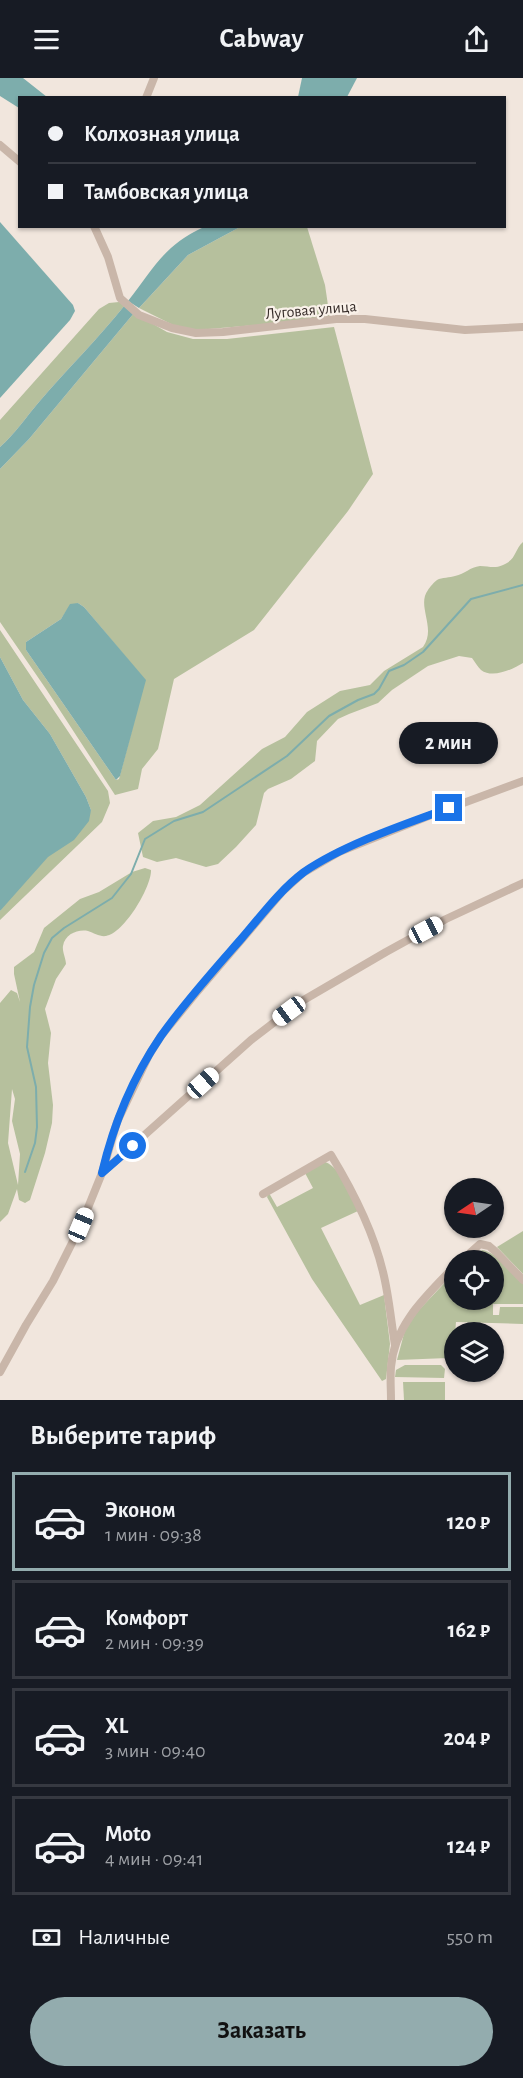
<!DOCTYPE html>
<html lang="ru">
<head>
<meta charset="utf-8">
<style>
  :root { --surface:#171b24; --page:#20242c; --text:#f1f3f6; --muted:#9ea1a6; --line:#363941; --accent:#93acae }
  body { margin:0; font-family:"Alegreya Sans",sans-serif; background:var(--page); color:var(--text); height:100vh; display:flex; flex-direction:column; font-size:22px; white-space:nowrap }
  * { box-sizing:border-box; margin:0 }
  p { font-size:20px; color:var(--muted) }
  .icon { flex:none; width:33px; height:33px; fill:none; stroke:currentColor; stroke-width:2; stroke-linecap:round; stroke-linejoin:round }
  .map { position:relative; height:1322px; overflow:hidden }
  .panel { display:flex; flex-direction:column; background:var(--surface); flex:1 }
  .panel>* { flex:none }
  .top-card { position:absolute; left:18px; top:18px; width:488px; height:132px; border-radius:0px; box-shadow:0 2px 4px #0004; display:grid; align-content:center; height:132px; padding:0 30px; background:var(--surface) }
  .needle { width:39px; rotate:257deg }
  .buttons { position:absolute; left:444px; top:1100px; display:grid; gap:12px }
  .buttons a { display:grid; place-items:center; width:60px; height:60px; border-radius:50%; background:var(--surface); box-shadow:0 2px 4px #0004; font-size:30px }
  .end { position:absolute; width:27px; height:27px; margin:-14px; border:8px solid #1a73e8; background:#fff; box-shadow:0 0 0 3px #fff }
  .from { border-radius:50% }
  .bubble { position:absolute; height:42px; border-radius:21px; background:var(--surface); box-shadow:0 2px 4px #0004; font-size:20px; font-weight:600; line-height:42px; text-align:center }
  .car { position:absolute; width:18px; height:36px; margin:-18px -9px; border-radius:8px; box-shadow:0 0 4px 2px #0007; background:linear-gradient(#fff 24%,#345 0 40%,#fff 0 76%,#345 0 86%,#fff 0) }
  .top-card b { display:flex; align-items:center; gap:21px; height:57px; font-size:22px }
  .top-card b+b { border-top:2px solid var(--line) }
  .top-card i { width:15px; height:15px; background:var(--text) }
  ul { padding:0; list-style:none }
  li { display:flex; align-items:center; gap:18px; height:99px; margin:0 12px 9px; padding:0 18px; border:3px solid var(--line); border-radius:0px }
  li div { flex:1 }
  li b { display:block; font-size:22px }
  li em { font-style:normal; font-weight:600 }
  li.selected { border-color:var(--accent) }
  li>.icon { width:54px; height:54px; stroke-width:1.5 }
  h2 { padding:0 30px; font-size:27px; line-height:72px }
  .pay { display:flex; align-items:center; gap:15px; height:66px; padding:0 30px; font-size:22px }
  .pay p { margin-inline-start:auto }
  .primary-button { display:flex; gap:12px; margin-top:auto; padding:12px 30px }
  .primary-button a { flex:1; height:69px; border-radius:36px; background:var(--accent); color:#111; font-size:24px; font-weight:600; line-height:69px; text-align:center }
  header { display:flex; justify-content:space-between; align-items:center; height:78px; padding:0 30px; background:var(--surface); font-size:27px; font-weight:600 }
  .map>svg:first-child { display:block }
  .green { fill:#b6c09d; fill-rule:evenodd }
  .water { fill:#7dadac }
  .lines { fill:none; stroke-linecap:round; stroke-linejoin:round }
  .stream { stroke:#7dadac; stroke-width:2 }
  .minor { stroke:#c9b6a9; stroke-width:8 }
  .route { stroke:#1a73e8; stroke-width:8 }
  .labels { text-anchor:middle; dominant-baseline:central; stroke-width:4.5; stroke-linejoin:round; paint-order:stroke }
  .street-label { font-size:16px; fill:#362c29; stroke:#f9f1e9 }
</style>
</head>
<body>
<header><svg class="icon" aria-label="menu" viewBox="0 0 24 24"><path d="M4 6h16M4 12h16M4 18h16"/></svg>Cabway<svg class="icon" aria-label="share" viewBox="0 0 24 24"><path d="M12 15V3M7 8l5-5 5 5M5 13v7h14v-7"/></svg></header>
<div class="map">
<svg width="523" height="1322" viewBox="0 0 523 1322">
  <rect width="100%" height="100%" fill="#f1e6dd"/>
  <g class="green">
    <path d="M240,149H307L325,207L330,241L197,252L173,247L139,230L188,177Z"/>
    <path d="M119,224L125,227C98,261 67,291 39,324C26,339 15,356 0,369V342L99,231L109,225Z"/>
    <path d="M134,235L167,254L193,261H227L334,249L373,396L348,433L254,552L174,601L158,671L142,691L138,711L115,717L46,611L0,544V391L29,361ZM78,525L84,529L145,602L119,701L116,702L26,572V564L61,541L67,532Z"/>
    <path d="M523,464V585C513,591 493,601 481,592C478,589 475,584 472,580L459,578L428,588L392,612L378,625L349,636L338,641L317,663L315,683L291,701L268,711L264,715L256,747L236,769L218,786L206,789L176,780L157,784L143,779L138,755L153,743L176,739L200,727L262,671L285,659L307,634L340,613L370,607L384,593L423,569C437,550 416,528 428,512C430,509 434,504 437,502C442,499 450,500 455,498C465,496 470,489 480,488C489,488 494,491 503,487C517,481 514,472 523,464Z"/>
    <path d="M0,552L108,713L110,725L102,744L0,842V833L3,828L48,778L74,761L91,732L86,719L50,656L23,622L0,579Z"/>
    <path d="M145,790L151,792C152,808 124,856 106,858C100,859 94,855 88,853C78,851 65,856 63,868C62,873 66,881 66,886L56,901L45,931L51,955L48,985L53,1027L52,1045L45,1075L30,1122L25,1125L19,1122L17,1111L8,1136L0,1144V925L11,912L17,915L20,924L14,896V889L34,874L44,850L80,821L99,814L132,794ZM12,1011L15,1021L12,1043L20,1076L18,1107L8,1065Z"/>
    <path d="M325,1084C342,1090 350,1118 358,1133L321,1150L360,1227L384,1217L390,1266L386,1301L382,1303L312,1201L267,1119L269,1115L277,1129L313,1110L305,1095Z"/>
    <path d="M523,1153V1196L497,1169Z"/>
    <path d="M482,1172C493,1173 518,1195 523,1206C523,1211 523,1221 523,1226H493V1237H499L500,1229H523V1246L456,1244L454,1268L449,1269L448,1280L397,1282L405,1252L418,1233L454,1195V1221H494V1182H468L476,1175Z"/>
    <path d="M405,1287H441L445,1291L444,1300L395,1299L396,1292Z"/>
    <path d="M403,1304H445V1322H404Z"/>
  </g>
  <g class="water">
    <path d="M0,0H23L47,19L20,20L19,30L0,18Z"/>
    <path d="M302,0H357L347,19H298Z"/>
    <path d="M0,144L73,227L75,233L70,242L0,320Z"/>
    <path d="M204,149H240L188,177L139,230L128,223C154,190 164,167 204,149Z"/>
    <path d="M125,227L134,235L29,361L0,391V369C15,356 26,339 39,324C67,291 98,261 125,227Z"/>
    <path d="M78,525L84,529L146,602L120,698L116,702L26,572V564L61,541L70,526Z"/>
    <path d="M0,579L23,622L50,656L86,719L91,732L89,743L74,762L48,779L0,833Z"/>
  </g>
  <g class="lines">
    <path class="stream" d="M25,1094L35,1065L37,1049L36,1009L27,969L30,929L34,907L44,875L52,860L64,850L112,820L131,796L145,761L174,743L203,734L287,678L329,638L358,622L374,616L379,611L389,593L404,587L423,574L471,521L523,507"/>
    <g class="minor">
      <path d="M146,20L154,0"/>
      <path d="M0,67L20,84"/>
      <path d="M94,148L108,179L120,220L139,237L172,250L196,255L223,254L336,241H365L465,252L523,249"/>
      <path d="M102,1095L251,962L302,923L386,874L446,841L523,805"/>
      <path d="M263,1116L331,1077C353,1113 373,1152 383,1194C389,1218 391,1243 395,1267"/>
      <path d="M462,1182L480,1166L489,1168L496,1174L523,1202"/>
      <path d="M0,1294L26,1247L53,1203L81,1147L102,1095L117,1044L149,977L161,958L197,914L283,813L303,795L339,774L431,737L523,703"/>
      <path d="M391,1322C391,1311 390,1300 391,1289C394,1247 426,1218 454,1189"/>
    </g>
  </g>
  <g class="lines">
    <path class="route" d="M133,1068L102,1095C113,1048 133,999 161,958C185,924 214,892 242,860C261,838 280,812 304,794C343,767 405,746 449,730"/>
  </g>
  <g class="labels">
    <g class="street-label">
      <text transform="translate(311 232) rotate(-5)">Луговая улица</text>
    </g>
  </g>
</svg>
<div class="buttons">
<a><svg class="needle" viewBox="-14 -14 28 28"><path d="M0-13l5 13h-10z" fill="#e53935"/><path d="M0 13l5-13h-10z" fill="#9ea1a6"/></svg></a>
<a><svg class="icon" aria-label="locate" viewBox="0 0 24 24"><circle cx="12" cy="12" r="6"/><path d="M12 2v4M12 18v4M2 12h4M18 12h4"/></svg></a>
<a><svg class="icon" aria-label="layers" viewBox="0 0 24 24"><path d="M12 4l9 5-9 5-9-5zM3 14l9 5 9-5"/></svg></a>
</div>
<i class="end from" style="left:133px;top:1068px"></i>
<i class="end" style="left:449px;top:730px"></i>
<div class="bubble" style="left:399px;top:644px;width:99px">2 мин</div>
<i class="car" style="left:426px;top:852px;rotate:62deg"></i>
<i class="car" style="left:289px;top:933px;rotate:233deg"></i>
<i class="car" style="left:203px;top:1005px;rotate:48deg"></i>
<i class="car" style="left:81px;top:1147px;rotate:23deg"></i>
<div class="top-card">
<b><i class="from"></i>Колхозная улица</b>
<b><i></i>Тамбовская улица</b>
</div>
</div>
<section class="panel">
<h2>Выберите тариф</h2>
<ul>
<li class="selected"><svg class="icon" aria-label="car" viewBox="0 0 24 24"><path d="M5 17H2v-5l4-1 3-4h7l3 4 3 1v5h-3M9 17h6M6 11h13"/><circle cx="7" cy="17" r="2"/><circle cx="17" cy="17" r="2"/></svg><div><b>Эконом</b><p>1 мин · 09:38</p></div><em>120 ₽</em></li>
<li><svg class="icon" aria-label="car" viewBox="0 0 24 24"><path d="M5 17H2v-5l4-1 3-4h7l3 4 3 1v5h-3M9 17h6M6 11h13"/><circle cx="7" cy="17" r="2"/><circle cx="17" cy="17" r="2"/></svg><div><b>Комфорт</b><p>2 мин · 09:39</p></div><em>162 ₽</em></li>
<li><svg class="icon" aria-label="car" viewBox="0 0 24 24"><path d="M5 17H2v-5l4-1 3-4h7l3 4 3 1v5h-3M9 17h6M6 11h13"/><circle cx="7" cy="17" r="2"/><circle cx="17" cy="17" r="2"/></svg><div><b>XL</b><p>3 мин · 09:40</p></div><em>204 ₽</em></li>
<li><svg class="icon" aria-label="car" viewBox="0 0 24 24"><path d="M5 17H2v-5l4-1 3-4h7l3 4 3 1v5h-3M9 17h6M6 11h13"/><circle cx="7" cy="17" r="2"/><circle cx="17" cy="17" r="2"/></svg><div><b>Moto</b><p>4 мин · 09:41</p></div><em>124 ₽</em></li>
</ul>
<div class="pay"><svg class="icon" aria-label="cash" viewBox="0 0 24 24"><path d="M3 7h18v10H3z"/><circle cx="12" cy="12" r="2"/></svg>Наличные<p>550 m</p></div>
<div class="primary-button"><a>Заказать</a></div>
</section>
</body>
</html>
